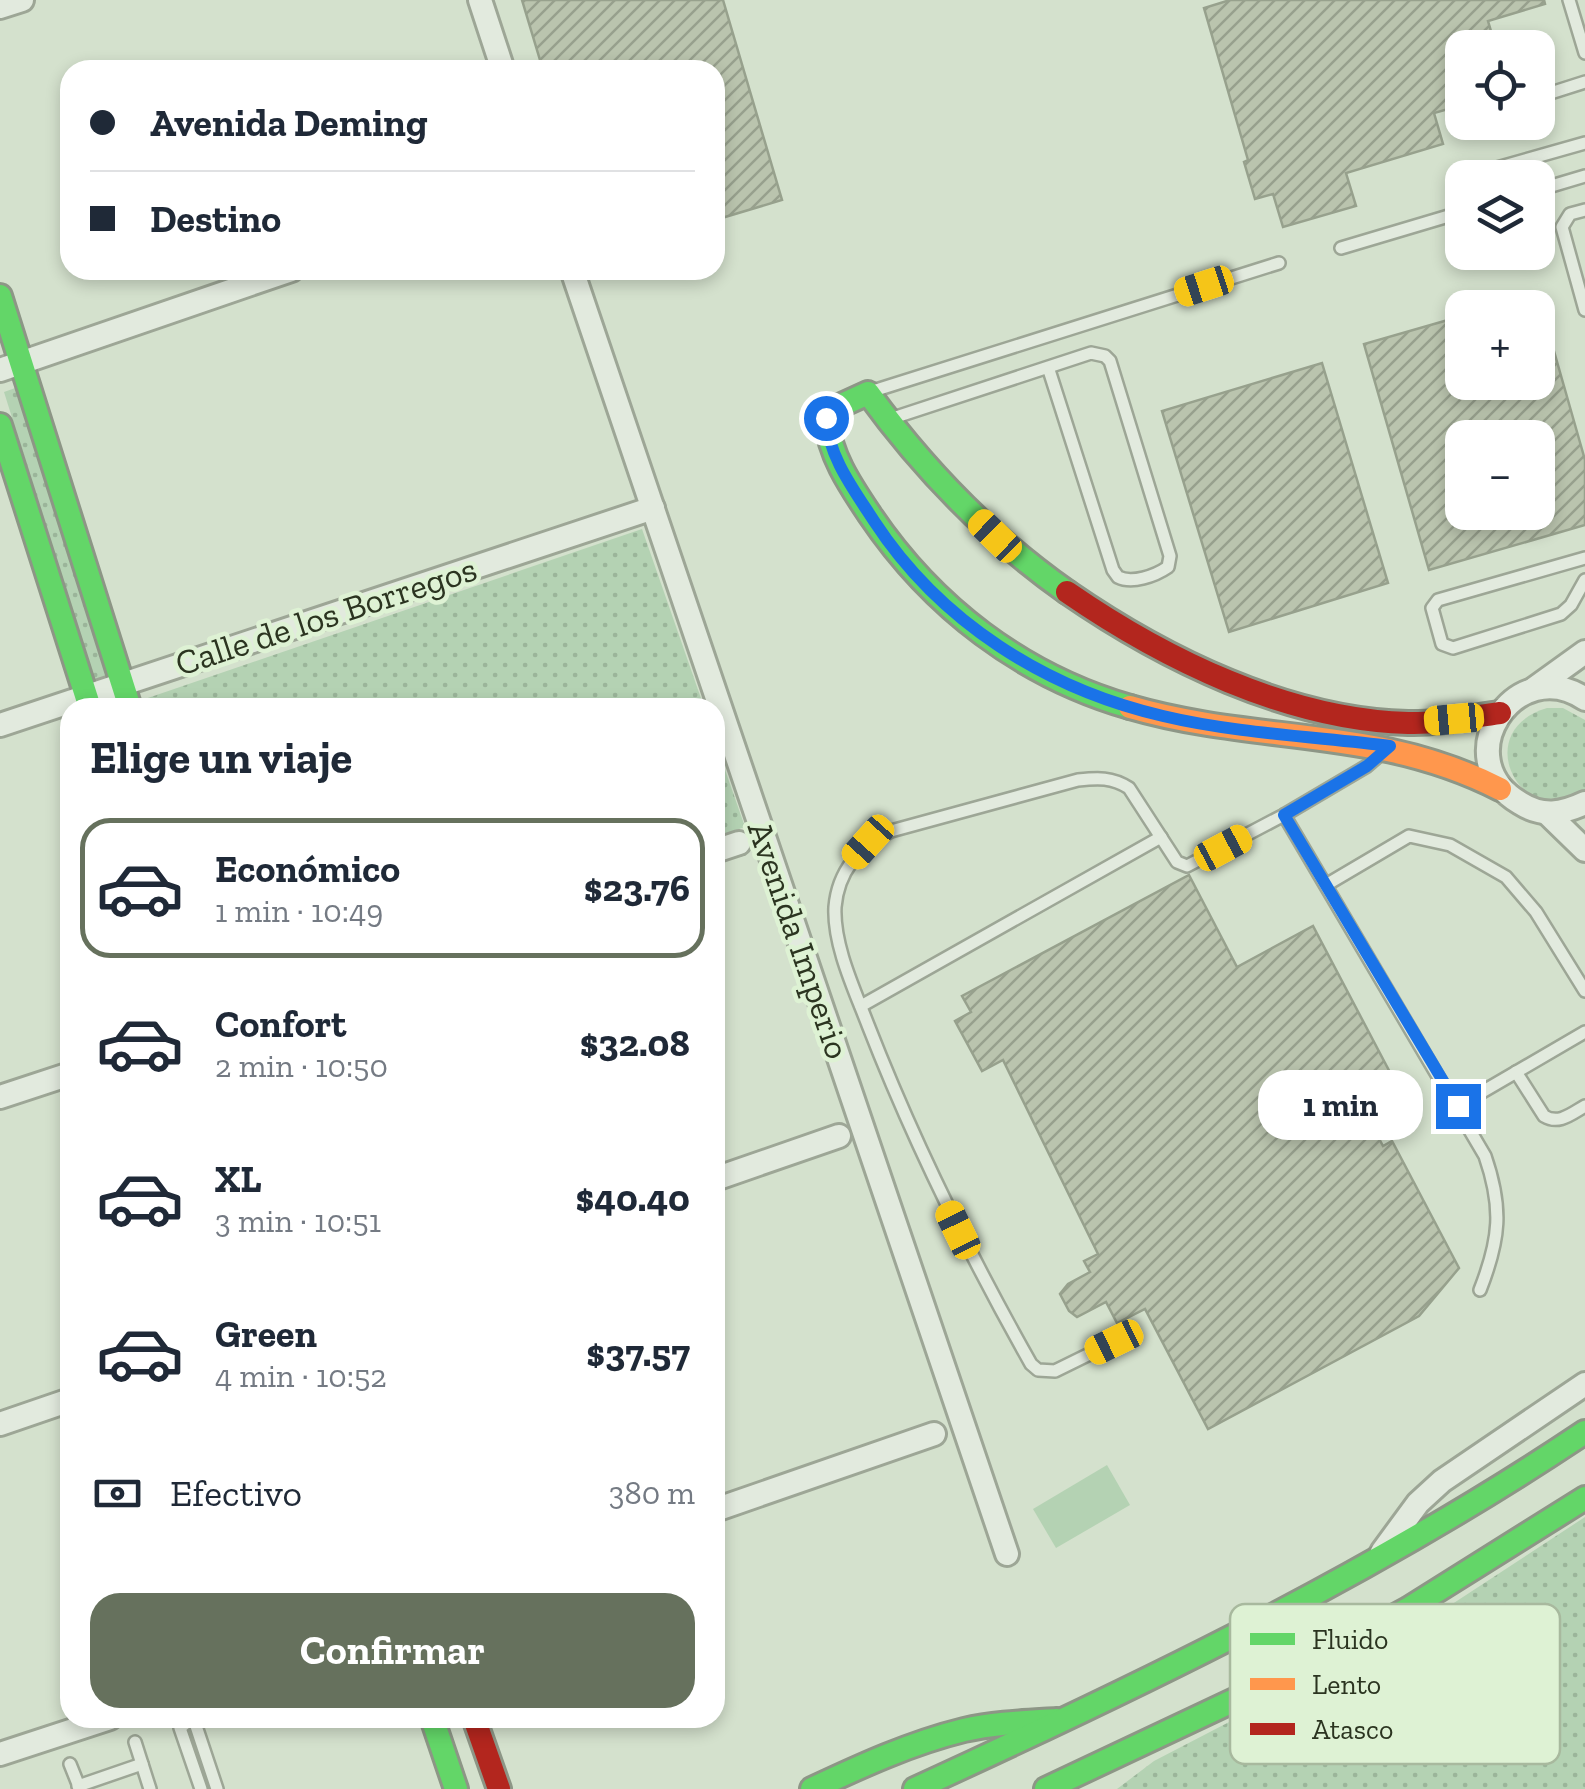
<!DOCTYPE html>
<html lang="es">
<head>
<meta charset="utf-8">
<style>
  :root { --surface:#fff; --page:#f2f2f3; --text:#1f2937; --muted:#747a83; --line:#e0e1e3; --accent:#66715d }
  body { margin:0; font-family:"Zilla Slab",serif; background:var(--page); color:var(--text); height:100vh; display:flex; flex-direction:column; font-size:38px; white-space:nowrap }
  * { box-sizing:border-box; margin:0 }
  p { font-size:32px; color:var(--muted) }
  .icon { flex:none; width:55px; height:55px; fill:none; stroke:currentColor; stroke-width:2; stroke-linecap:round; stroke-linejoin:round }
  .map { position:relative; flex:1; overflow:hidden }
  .drawer { position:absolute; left:60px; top:698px; width:665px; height:1030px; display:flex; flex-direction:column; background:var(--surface); border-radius:30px; box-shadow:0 5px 15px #0003 }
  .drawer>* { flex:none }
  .hud { position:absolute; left:60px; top:60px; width:665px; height:220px; border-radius:30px; box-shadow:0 5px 15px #0003; display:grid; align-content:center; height:220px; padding:0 30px; background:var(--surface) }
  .fabs { position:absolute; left:1445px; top:30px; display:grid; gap:20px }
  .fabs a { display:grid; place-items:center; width:110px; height:110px; border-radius:20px; background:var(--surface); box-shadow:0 5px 15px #0003; font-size:50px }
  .end { position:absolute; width:45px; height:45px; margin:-22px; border:12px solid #1a73e8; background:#fff; box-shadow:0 0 0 5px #fff }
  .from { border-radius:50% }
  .bubble { position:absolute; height:70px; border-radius:30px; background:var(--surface); box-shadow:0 5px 15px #0003; font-size:32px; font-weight:700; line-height:70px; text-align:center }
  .car { position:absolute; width:30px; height:60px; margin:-30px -15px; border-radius:12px; box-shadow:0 0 8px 2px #0007; background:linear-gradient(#f5c518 24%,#345 0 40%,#f5c518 0 76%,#345 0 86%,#f5c518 0) }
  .hud b { display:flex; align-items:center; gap:35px; height:95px; font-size:38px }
  .hud b+b { border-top:2px solid var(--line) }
  .hud i { width:25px; height:25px; background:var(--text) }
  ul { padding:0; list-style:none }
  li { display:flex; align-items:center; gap:30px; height:140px; margin:0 20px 15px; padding:0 10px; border:5px solid transparent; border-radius:30px }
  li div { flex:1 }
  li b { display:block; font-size:38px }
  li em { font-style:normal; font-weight:700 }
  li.selected { border-color:var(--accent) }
  li>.icon { width:90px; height:90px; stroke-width:1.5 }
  h2 { padding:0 30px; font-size:45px; line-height:120px }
  .pay { display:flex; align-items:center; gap:25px; height:110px; padding:0 30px; font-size:38px }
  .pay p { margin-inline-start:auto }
  .primary-button { display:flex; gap:20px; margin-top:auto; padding:20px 30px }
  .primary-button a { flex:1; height:115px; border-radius:30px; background:var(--accent); color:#fff; font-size:40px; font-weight:700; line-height:115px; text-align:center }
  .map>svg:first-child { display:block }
  .grass { fill:url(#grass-dots) }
  .pitch { fill:#b4d2b3 }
  .building { fill:url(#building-hatch); stroke:#97a18d; stroke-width:2.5; fill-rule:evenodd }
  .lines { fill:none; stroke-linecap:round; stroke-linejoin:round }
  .lane-casing { stroke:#9da696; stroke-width:16 }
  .street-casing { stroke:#9da696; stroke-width:28 }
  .fast-casing { stroke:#8d9686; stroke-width:28 }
  .slow-casing { stroke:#8d9686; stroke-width:28 }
  .jam-casing { stroke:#8d9686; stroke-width:28 }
  .lane { stroke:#e2eade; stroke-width:11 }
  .street { stroke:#e2eade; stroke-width:22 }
  .fast { stroke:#63d668; stroke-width:22 }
  .slow { stroke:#ff974d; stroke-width:22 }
  .jam { stroke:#b3261e; stroke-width:22 }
  .route { stroke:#1a73e8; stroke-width:12 }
  .labels { text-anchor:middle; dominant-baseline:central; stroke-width:9; stroke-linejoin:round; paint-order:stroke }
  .street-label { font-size:35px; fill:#2b3420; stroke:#def2d4 }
  .key { fill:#def2d4; stroke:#a8b99e; stroke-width:2.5 }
  .key-label { font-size:28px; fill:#2b3420 }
</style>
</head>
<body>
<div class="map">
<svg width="1585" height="1789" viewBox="0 0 1585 1789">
  <defs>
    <pattern id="grass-dots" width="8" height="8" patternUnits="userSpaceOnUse" patternTransform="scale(2.5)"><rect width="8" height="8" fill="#b4d2b3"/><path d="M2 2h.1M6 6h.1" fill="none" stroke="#9bb59a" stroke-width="1.8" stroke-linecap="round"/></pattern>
    <pattern id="building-hatch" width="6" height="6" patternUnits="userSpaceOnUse" patternTransform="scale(2.5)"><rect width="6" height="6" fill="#bac4ae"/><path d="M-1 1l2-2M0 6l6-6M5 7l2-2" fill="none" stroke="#97a08d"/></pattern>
  </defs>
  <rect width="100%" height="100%" fill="#d4e1cd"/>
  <g class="grass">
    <path d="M18,387L109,676L94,681L4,392Z"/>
    <path d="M642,529L704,707L141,708L139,701Z"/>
    <path d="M1547,708H1563L1585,720V789C1525,837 1466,732 1547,708Z"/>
    <path d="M715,741L745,827L715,837Z"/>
    <path d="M1585,1517V1789H1117L1154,1761L1437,1614Z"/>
  </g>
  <path class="pitch" d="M1107,1465L1130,1505L1056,1548L1033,1509Z"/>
  <g class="building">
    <path d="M522,0H723L782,200L715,220V70H543Z"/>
    <path d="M1230,0H1544L1545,4L1488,21L1496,48H1462V105L1434,113L1443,144L1346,173L1356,206L1283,227L1273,194L1255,199L1244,162L1248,160L1204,8Z"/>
    <path d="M1542,309L1585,460V525L1429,570L1364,344L1462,316V382H1538V310ZM1462,438H1538V512H1462Z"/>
    <path d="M1322,363L1388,583L1229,632L1162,411Z"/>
    <path d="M1189,875L1237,967L1313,926L1404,1099L1368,1118L1383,1146L1392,1141L1459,1268L1419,1316L1208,1429L1145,1309L1117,1323L1106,1302L1077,1317L1069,1311L1060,1294L1068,1284L1090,1272L1084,1261L1098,1254L1003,1060L982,1071L955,1021L971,1012L962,996Z"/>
  </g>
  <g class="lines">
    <g class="lane-casing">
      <g id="lane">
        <path d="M1569,0L1585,53"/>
        <path d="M1538,97L1585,82"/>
        <path d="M1465,177L1585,143"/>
        <path d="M1538,190L1585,176"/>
        <path d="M1585,210L1570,214L1562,227L1585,310"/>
        <path d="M1341,248L1462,212"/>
        <path d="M873,391L1279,263"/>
        <path d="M893,418L1091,353L1105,356L1110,361L1170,556L1168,567C1155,576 1132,584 1118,577L1113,570L1048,367"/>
        <path d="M1585,558L1438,600L1432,608L1442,644L1453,648L1561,614L1571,605L1585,580"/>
        <path d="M1284,815L1485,1156C1503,1208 1500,1239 1480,1290"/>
        <path d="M1326,885L1409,836L1450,845L1506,877L1536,912L1585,991"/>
        <path d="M861,1006L1161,837"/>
        <path d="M1516,1072L1544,1116C1559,1125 1571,1114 1585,1106"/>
        <path d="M1458,1106L1585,1032"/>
        <path d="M1114,1342L1055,1371L1038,1370L1031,1364C969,1254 914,1143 868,1025C855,991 833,945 835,907C838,871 860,846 891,831L1078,780C1098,778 1112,777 1129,788L1177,862L1187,866L1284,815L1367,766L1383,752"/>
        <path d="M135,1742L150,1789"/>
        <path d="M70,1764L80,1789"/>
        <path d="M78,1786L142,1764"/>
        <path d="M201,1789L180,1728L189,1721L195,1723L217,1789"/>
      </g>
    </g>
    <g class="street-casing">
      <g id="street">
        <path d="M480,0L503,70"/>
        <path d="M0,7L22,0"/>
        <path d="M572,270L1007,1554"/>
        <path d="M0,370L291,270"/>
        <path d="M1535,688L1585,652"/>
        <path d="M1585,699C1516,652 1445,759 1520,803C1542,817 1562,814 1585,803"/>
        <path d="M0,725L653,508"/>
        <path d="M1548,814L1585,850"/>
        <path d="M715,851L739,843"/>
        <path d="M0,1097L70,1074"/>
        <path d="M715,1179L839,1136"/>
        <path d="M0,1424L70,1400"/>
        <path d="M715,1510L934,1434"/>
        <path d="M1382,1552L1418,1503L1442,1481L1585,1384"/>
        <path d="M0,1754L110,1718"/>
      </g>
    </g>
    <g class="fast-casing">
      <g id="fast">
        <path d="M0,296L130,708"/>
        <path d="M0,425L90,708"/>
        <path d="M1067,592C989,537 924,470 868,393L833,409L826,419C830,456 850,485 870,515C932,607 1022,676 1130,707"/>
        <path d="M432,1718L456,1789"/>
        <path d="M812,1789C861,1766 911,1743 964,1730C995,1723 1026,1722 1057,1720"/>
        <path d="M915,1789C1146,1683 1373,1574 1585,1432"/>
        <path d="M1046,1789L1275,1681L1408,1609L1585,1498"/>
      </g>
    </g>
    <g class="slow-casing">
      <path id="slow" d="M1130,707C1257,744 1377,726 1500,789"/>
    </g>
    <g class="jam-casing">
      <g id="jam">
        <path d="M1067,592C1164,659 1288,720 1408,723C1439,724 1470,717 1500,713"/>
        <path d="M474,1718L499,1789"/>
      </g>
    </g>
    <use href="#lane" class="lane"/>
    <use href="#street" class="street"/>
    <use href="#fast" class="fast"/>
    <use href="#slow" class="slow"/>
    <use href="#jam" class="jam"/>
  </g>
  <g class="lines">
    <path class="route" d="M826,418C828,456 854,490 874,521C940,622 1046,689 1163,716C1234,733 1317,737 1390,746L1367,766L1284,815L1458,1106"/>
  </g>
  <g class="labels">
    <g class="street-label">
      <text transform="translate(326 616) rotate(-18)">Calle de los Borregos</text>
      <text transform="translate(799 940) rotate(71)">Avenida Imperio</text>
    </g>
  </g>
  <rect x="1230" y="1604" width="330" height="160" rx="15" class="key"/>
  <rect x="1250" y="1633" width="45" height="12" fill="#63d668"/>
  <rect x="1250" y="1678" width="45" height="12" fill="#ff974d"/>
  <rect x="1250" y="1723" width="45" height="12" fill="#b3261e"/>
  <g class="key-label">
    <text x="1312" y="1649">Fluido</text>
    <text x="1312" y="1694">Lento</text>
    <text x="1312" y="1739">Atasco</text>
  </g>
</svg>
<div class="fabs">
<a><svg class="icon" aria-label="locate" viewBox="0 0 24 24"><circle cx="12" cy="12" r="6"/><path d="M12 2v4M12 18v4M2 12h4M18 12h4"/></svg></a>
<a><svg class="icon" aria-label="layers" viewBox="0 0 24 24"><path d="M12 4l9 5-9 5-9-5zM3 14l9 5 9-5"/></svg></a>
<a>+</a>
<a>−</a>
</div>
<i class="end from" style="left:826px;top:418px"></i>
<i class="end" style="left:1458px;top:1106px"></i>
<div class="bubble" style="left:1258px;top:1070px;width:165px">1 min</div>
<i class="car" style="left:1204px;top:286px;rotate:252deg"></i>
<i class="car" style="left:995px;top:536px;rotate:314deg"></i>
<i class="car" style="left:1454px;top:719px;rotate:265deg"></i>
<i class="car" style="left:868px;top:842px;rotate:222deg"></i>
<i class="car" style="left:1223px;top:848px;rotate:62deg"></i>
<i class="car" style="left:958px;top:1230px;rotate:334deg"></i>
<i class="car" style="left:1114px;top:1342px;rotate:244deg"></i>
<div class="hud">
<b><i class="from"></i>Avenida Deming</b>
<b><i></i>Destino</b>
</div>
<section class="drawer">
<h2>Elige un viaje</h2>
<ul>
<li class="selected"><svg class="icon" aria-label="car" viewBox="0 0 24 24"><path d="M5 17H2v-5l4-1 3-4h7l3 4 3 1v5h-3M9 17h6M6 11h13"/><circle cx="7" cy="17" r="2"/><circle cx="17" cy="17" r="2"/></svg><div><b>Económico</b><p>1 min · 10:49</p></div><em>$23.76</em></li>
<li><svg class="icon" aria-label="car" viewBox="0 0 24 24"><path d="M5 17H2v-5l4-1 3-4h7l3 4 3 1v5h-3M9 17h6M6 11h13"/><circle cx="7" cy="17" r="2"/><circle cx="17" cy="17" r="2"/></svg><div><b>Confort</b><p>2 min · 10:50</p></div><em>$32.08</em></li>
<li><svg class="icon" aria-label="car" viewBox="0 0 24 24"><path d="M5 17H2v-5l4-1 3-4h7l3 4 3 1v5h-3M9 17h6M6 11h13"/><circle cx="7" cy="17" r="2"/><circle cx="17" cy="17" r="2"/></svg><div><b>XL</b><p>3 min · 10:51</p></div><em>$40.40</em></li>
<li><svg class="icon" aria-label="car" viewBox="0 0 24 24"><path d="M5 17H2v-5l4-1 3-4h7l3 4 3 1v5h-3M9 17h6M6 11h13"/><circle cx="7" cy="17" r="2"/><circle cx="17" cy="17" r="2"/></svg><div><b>Green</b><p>4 min · 10:52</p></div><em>$37.57</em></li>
</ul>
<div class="pay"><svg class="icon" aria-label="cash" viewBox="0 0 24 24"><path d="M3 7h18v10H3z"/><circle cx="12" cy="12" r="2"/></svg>Efectivo<p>380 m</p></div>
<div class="primary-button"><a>Confirmar</a></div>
</section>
</div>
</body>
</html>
